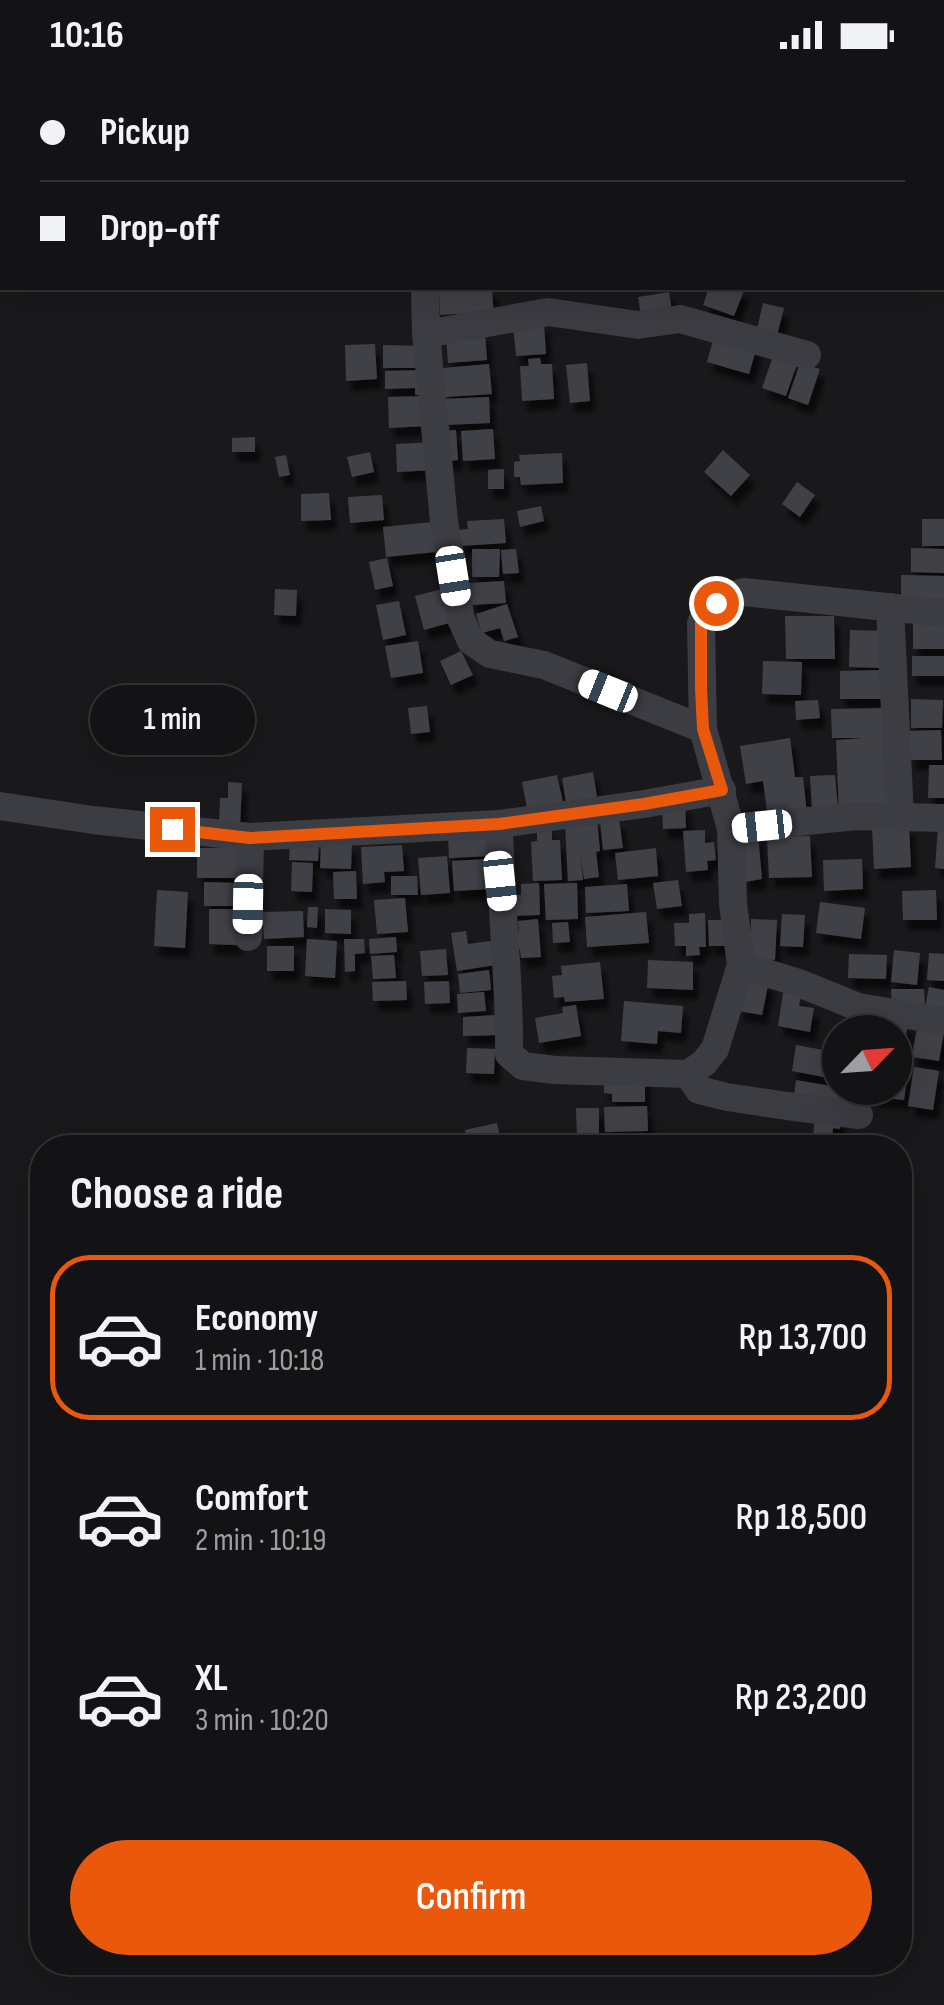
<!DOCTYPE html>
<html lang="en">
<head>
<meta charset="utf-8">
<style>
  :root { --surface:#131315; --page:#202022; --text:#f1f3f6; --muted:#9d9ea0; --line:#323234; --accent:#ea580c }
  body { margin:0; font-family:"Sofia Sans Condensed",sans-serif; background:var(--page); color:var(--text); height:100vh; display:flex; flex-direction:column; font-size:38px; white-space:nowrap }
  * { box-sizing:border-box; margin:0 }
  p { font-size:32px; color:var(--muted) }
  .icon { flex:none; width:55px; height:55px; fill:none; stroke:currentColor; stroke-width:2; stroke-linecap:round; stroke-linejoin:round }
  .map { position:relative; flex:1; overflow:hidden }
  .drawer { position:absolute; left:30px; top:1065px; width:882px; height:840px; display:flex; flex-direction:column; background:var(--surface); border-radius:40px; box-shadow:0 10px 40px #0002,0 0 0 2px var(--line) }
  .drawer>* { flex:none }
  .banner { position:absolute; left:0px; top:0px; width:945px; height:220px; box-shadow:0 10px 40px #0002,0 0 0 2px var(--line); display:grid; align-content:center; height:220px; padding:0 40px; background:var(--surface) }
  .needle { width:65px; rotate:65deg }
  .tools { position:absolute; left:822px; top:945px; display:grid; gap:20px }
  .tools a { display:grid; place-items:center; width:90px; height:90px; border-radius:50%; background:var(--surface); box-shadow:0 10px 40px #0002,0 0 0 2px var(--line); font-size:50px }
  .end { position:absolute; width:45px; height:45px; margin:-22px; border:12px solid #ea580c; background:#fff; box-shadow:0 0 0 5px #fff }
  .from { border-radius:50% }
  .bubble { position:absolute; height:70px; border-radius:35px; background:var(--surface); box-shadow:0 10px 40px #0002,0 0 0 2px var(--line); font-size:32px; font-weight:600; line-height:70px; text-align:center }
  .car { position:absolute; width:30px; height:60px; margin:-30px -15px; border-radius:12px; box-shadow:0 0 8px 2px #0007; background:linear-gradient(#fff 24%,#345 0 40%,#fff 0 76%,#345 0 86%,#fff 0) }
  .banner b { display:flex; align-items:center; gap:35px; height:95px; font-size:38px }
  .banner b+b { border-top:2px solid var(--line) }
  .banner i { width:25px; height:25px; background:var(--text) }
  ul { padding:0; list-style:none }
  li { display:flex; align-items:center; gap:30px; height:165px; margin:0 20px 15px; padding:0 20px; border:5px solid transparent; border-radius:40px }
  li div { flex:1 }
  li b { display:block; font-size:38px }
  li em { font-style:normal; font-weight:600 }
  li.current { border-color:var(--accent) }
  li>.icon { width:90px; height:90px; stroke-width:1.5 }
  h2 { padding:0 40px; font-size:45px; line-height:120px }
  .primary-button { display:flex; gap:20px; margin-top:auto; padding:20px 40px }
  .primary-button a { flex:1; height:115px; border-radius:60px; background:var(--accent); color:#fff; font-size:40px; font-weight:600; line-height:115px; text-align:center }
  .status { display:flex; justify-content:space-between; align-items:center; height:70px; padding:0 50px; background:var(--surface); direction:ltr }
  .status svg { height:28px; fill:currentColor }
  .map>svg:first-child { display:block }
  .building { fill:#414146; filter:url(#shadow) }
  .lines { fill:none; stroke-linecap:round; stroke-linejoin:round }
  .minor { stroke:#3c3c43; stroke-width:28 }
  .route { stroke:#ea580c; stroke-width:12 }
</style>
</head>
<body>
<div class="status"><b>10:16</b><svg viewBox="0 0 49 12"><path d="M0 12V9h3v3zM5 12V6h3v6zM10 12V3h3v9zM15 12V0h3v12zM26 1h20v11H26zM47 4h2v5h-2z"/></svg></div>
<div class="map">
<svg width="944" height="1935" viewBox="0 0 944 1935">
  <defs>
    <filter id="shadow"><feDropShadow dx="5.5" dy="10" stdDeviation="2.5" flood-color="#0009"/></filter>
  </defs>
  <rect width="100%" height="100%" fill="#19191c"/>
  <g class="building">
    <path d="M492,218L494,248L474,243L440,245L439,222Z"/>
    <path d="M709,218H745L734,246L703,235Z"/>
    <path d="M669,222L673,248L642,252L638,227Z"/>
    <path d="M763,233L784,238L776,269L756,264Z"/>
    <path d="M544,253L546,284L516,286L513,255Z"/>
    <path d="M485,262L487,290L448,293L446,265Z"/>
    <path d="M715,263L757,276L749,304L707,292Z"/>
    <path d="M375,274L377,309L346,311L345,275Z"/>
    <path d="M383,275L420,276L419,298H383Z"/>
    <path d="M773,286L797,294L786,326L762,318Z"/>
    <path d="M540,288L541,294H552L554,329L522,331L520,296H529L528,289Z"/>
    <path d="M587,293L590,331L570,333L566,295Z"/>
    <path d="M800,293L820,299L808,335L788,328Z"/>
    <path d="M489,294L492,324L445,327L443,298Z"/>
    <path d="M424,300L425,324L415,325V318L385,319V301Z"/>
    <path d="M426,326L428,356L389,358L388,327Z"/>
    <path d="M489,327L490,353L445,355L443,329Z"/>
    <path d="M493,359L495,389L463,391L461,361Z"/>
    <path d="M456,360L458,390L446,391L443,361Z"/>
    <path d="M255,367V382H232V368Z"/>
    <path d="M435,372L436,400L397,402L396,374Z"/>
    <path d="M723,380L750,405L731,426L704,402Z"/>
    <path d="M370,382L374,402L352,407L347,387Z"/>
    <path d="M562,383L563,413L521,415L520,407H514V392L520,391L519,385Z"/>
    <path d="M286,385L290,405L279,407L275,387Z"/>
    <path d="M504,399V419H488V400Z"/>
    <path d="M797,412L815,425L800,447L782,434Z"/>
    <path d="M329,423L331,450L301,451V424Z"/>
    <path d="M382,425L384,450L350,453L348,427Z"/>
    <path d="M541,436L544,451L520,457L517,441Z"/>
    <path d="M504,449L506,473L460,476L459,460L468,459L467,451Z"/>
    <rect x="922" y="449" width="22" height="27"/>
    <path d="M433,452L436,482L386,487L383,457Z"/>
    <path d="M911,478L944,479V503L911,502Z"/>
    <path d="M472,479H500L499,507H472Z"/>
    <path d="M516,479L519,503L503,504L501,480Z"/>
    <path d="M387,488L393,516L375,520L369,492Z"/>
    <path d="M901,505L944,506V531L901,530Z"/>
    <path d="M504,511L506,533L471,535L469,513Z"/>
    <path d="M450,517L460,550L424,560L415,526Z"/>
    <path d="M275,519L297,520L296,546L274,545Z"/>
    <path d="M399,531L406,565L383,570L376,535Z"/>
    <path d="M507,534L518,567L504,571L500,558L482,563L476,544Z"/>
    <path d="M785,546H834L835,589H786Z"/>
    <rect x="913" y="549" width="31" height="30"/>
    <path d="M850,560L886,561L885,598L849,597Z"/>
    <path d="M418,571L423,603L391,608L385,576Z"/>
    <path d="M461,581L473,605L451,615L440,591Z"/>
    <rect x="912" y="586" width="32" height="20"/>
    <path d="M763,591L802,592L801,625L762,624Z"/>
    <path d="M885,600V629H840V601Z"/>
    <path d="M911,629L943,630L942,658H911Z"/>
    <path d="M818,630L820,648L796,650L795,631Z"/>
    <path d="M427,636L430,662L411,664L408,638Z"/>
    <path d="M889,638L891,742L839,744L836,670L865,668H832L831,639Z"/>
    <path d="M941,660L942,690H910L909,661Z"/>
    <path d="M790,668L795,707H803L807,743L768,748L763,711L746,714L740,676Z"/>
    <path d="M929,695H944V728H928Z"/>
    <path d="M593,702L598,733L567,738L562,708Z"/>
    <path d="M557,705L564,737L528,743L522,712Z"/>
    <path d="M835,705L838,738L812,739L810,706Z"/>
    <path d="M228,712L242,713L240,756L219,755L220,728H228Z"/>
    <path d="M685,733L686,758L663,759L662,734Z"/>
    <path d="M619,749L623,778L603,780L600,751Z"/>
    <path d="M597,750L600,781L596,782L599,807L584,809L580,783L583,810L568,811L565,753Z"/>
    <path d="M909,755L911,797L874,799L872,757Z"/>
    <path d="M938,757H944V799L935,798Z"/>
    <path d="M552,759V770H560L562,810L533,811L531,772L537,771V760Z"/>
    <path d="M705,760V773L714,772L716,790L707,791L708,800L686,802L683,761Z"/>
    <path d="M490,762L491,786L449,788L448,764Z"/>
    <path d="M758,765L762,809L744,812L740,767Z"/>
    <path d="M810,766L812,807L769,808L767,767Z"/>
    <path d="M290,772L319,773L318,791L289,790Z"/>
    <path d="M321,772L352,773L351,799L320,798Z"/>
    <path d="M402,775L404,801L384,802L385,812L363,814L361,777Z"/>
    <rect x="197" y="778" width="41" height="30"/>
    <path d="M656,778L658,806L618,810L615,783Z"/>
    <path d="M447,786L450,823L421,825L418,788Z"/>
    <path d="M489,789L490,819L454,821L452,791Z"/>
    <path d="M862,789L863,819L824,821L823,790Z"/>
    <path d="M292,792L313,793L312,822L291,821Z"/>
    <path d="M356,801L357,829H334L333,802Z"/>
    <path d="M391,806H417L418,825H391Z"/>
    <path d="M678,810L682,836L657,839L653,813Z"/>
    <path d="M204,812L237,813V836H204Z"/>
    <path d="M539,813L540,845L508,846L507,825H521V814Z"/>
    <path d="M577,813L578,849L546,850L544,814Z"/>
    <path d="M627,814L629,841L586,843L585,817Z"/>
    <path d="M157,820L188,822L185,878L154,876Z"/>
    <path d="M936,820L937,850H903L902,821Z"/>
    <path d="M405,828L408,862L377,864L374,830Z"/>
    <path d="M820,832L865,838L861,869L816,863Z"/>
    <path d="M308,837H318L317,858L307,857Z"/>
    <path d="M209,839H236V875L209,874Z"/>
    <path d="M325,839L351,840V864L325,863Z"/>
    <path d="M303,841L304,867L264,869L262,842Z"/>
    <path d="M646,842L649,873L587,877L585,847Z"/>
    <path d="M705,843L706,877H699L700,885L686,886V876H675L674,853H689V844Z"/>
    <path d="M782,844L805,845L803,877L780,876Z"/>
    <path d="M538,849L541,887L521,888L520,879L511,880L510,862L519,861L518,851Z"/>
    <path d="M751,849L777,850L775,890L750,888Z"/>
    <path d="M708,850H727V876H709Z"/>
    <path d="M568,852L570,872L553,873L552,853Z"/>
    <path d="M466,861L468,874L498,870L502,894L457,901L451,863Z"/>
    <path d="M396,867L397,882L370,884L369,869Z"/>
    <path d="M307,869L337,871L335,908L305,906Z"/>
    <path d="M344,869H364L365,883L355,884V901L345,902Z"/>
    <rect x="267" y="876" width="27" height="25"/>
    <path d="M446,879L448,905L422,906L420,881Z"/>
    <path d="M894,880L920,883L917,915L891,912Z"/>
    <path d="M929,883L944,884V911L927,910Z"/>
    <path d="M849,884L887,885L886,909L848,908Z"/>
    <path d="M394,885L396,908L373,909L371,886Z"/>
    <path d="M648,890L693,892V920L647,918Z"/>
    <path d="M600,892L604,929L565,932L564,927L554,928L552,906L562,905L561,896Z"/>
    <path d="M489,900L491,920L460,923L458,904Z"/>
    <path d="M744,906L769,911L762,945L738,941Z"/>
    <path d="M406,911L407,930L373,931L372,912Z"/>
    <path d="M449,911L450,933L425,934L424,912Z"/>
    <path d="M929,917L944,920V946L924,942Z"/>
    <path d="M891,919H924L925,938H892Z"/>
    <path d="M484,922L486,941L458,943L457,924Z"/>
    <path d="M783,923L801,926L799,936L814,938L810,962L778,956Z"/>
    <path d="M624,931L683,936L681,963L658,961L657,974L621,971Z"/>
    <path d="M576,935L581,966L539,973L535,948L563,943L562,937Z"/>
    <path d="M497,945L498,965L463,966V947Z"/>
    <path d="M881,948L908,953L902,988L895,987V962H878Z"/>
    <path d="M918,952L944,961L939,991L912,987Z"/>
    <path d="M796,975L840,983V1010L792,1001Z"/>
    <path d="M467,978L495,979L494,1004L466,1003Z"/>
    <path d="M895,997L908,999L904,1030L868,1026V1018H895Z"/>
    <path d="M914,997L939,1001L933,1040L908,1036Z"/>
    <path d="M645,1004V1032H612V1024L604,1023V1008Z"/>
    <path d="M796,1010L841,1018L838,1041L793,1033Z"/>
    <path d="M647,1036L648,1061L605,1062L604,1037Z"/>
    <path d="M576,1038H599V1068H577Z"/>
    <path d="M815,1045L841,1047L840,1059L833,1058L831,1078H812Z"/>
    <path d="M497,1053L501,1072L469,1078L465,1060Z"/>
    <path d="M634,1069L635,1078H598V1070Z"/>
  </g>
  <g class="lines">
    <g class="minor">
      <path d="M425,218L426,264L444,451L458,534L461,549L471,571L490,584L544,595L703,659"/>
      <path d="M426,264L548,242L638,255L680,249L807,285"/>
      <path d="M890,537L900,747"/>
      <path d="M0,736L93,750L250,767L499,754L644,734L722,720"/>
      <path d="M499,754C500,831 510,907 509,984L523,996L555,1000L688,1004L704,993L715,979L741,895L733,834L731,759L703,659L701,553C710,534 723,528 744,522L944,543"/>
      <path d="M731,759L856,746L944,748"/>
      <path d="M248,867L250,767"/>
      <path d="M741,895L799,913L858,937L944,951"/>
      <path d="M688,1004L699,1020L727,1027L787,1036L859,1045"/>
    </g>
  </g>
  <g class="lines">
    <path class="route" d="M172,759L250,768L499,754L644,734L722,720L703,659L701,618V553L707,541L716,533"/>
  </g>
</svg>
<div class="tools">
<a><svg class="needle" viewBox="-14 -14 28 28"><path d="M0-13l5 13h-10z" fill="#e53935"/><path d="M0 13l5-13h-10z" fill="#9d9ea0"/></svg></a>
</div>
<i class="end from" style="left:716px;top:533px"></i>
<i class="end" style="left:172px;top:759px"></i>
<div class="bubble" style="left:90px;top:615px;width:165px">1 min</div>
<i class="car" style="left:453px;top:506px;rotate:171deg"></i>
<i class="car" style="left:608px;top:621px;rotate:292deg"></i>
<i class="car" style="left:762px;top:756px;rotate:264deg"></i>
<i class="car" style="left:500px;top:811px;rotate:174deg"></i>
<i class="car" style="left:248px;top:834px;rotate:181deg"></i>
<div class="banner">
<b><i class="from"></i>Pickup</b>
<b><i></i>Drop-off</b>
</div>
<section class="drawer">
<h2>Choose a ride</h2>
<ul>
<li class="current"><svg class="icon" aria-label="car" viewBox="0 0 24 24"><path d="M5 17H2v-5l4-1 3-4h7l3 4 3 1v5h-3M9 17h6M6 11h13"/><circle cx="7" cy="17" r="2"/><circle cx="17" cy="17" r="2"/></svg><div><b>Economy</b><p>1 min · 10:18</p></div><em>Rp 13,700</em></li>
<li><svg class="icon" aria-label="car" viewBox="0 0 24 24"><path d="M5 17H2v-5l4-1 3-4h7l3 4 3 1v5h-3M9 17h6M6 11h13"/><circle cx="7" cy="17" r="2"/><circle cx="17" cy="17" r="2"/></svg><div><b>Comfort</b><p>2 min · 10:19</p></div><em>Rp 18,500</em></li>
<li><svg class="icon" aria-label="car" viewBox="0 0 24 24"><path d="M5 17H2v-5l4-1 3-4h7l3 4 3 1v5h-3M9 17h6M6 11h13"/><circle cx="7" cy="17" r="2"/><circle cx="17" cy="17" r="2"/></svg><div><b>XL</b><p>3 min · 10:20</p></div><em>Rp 23,200</em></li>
</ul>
<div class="primary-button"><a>Confirm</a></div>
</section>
</div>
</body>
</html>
